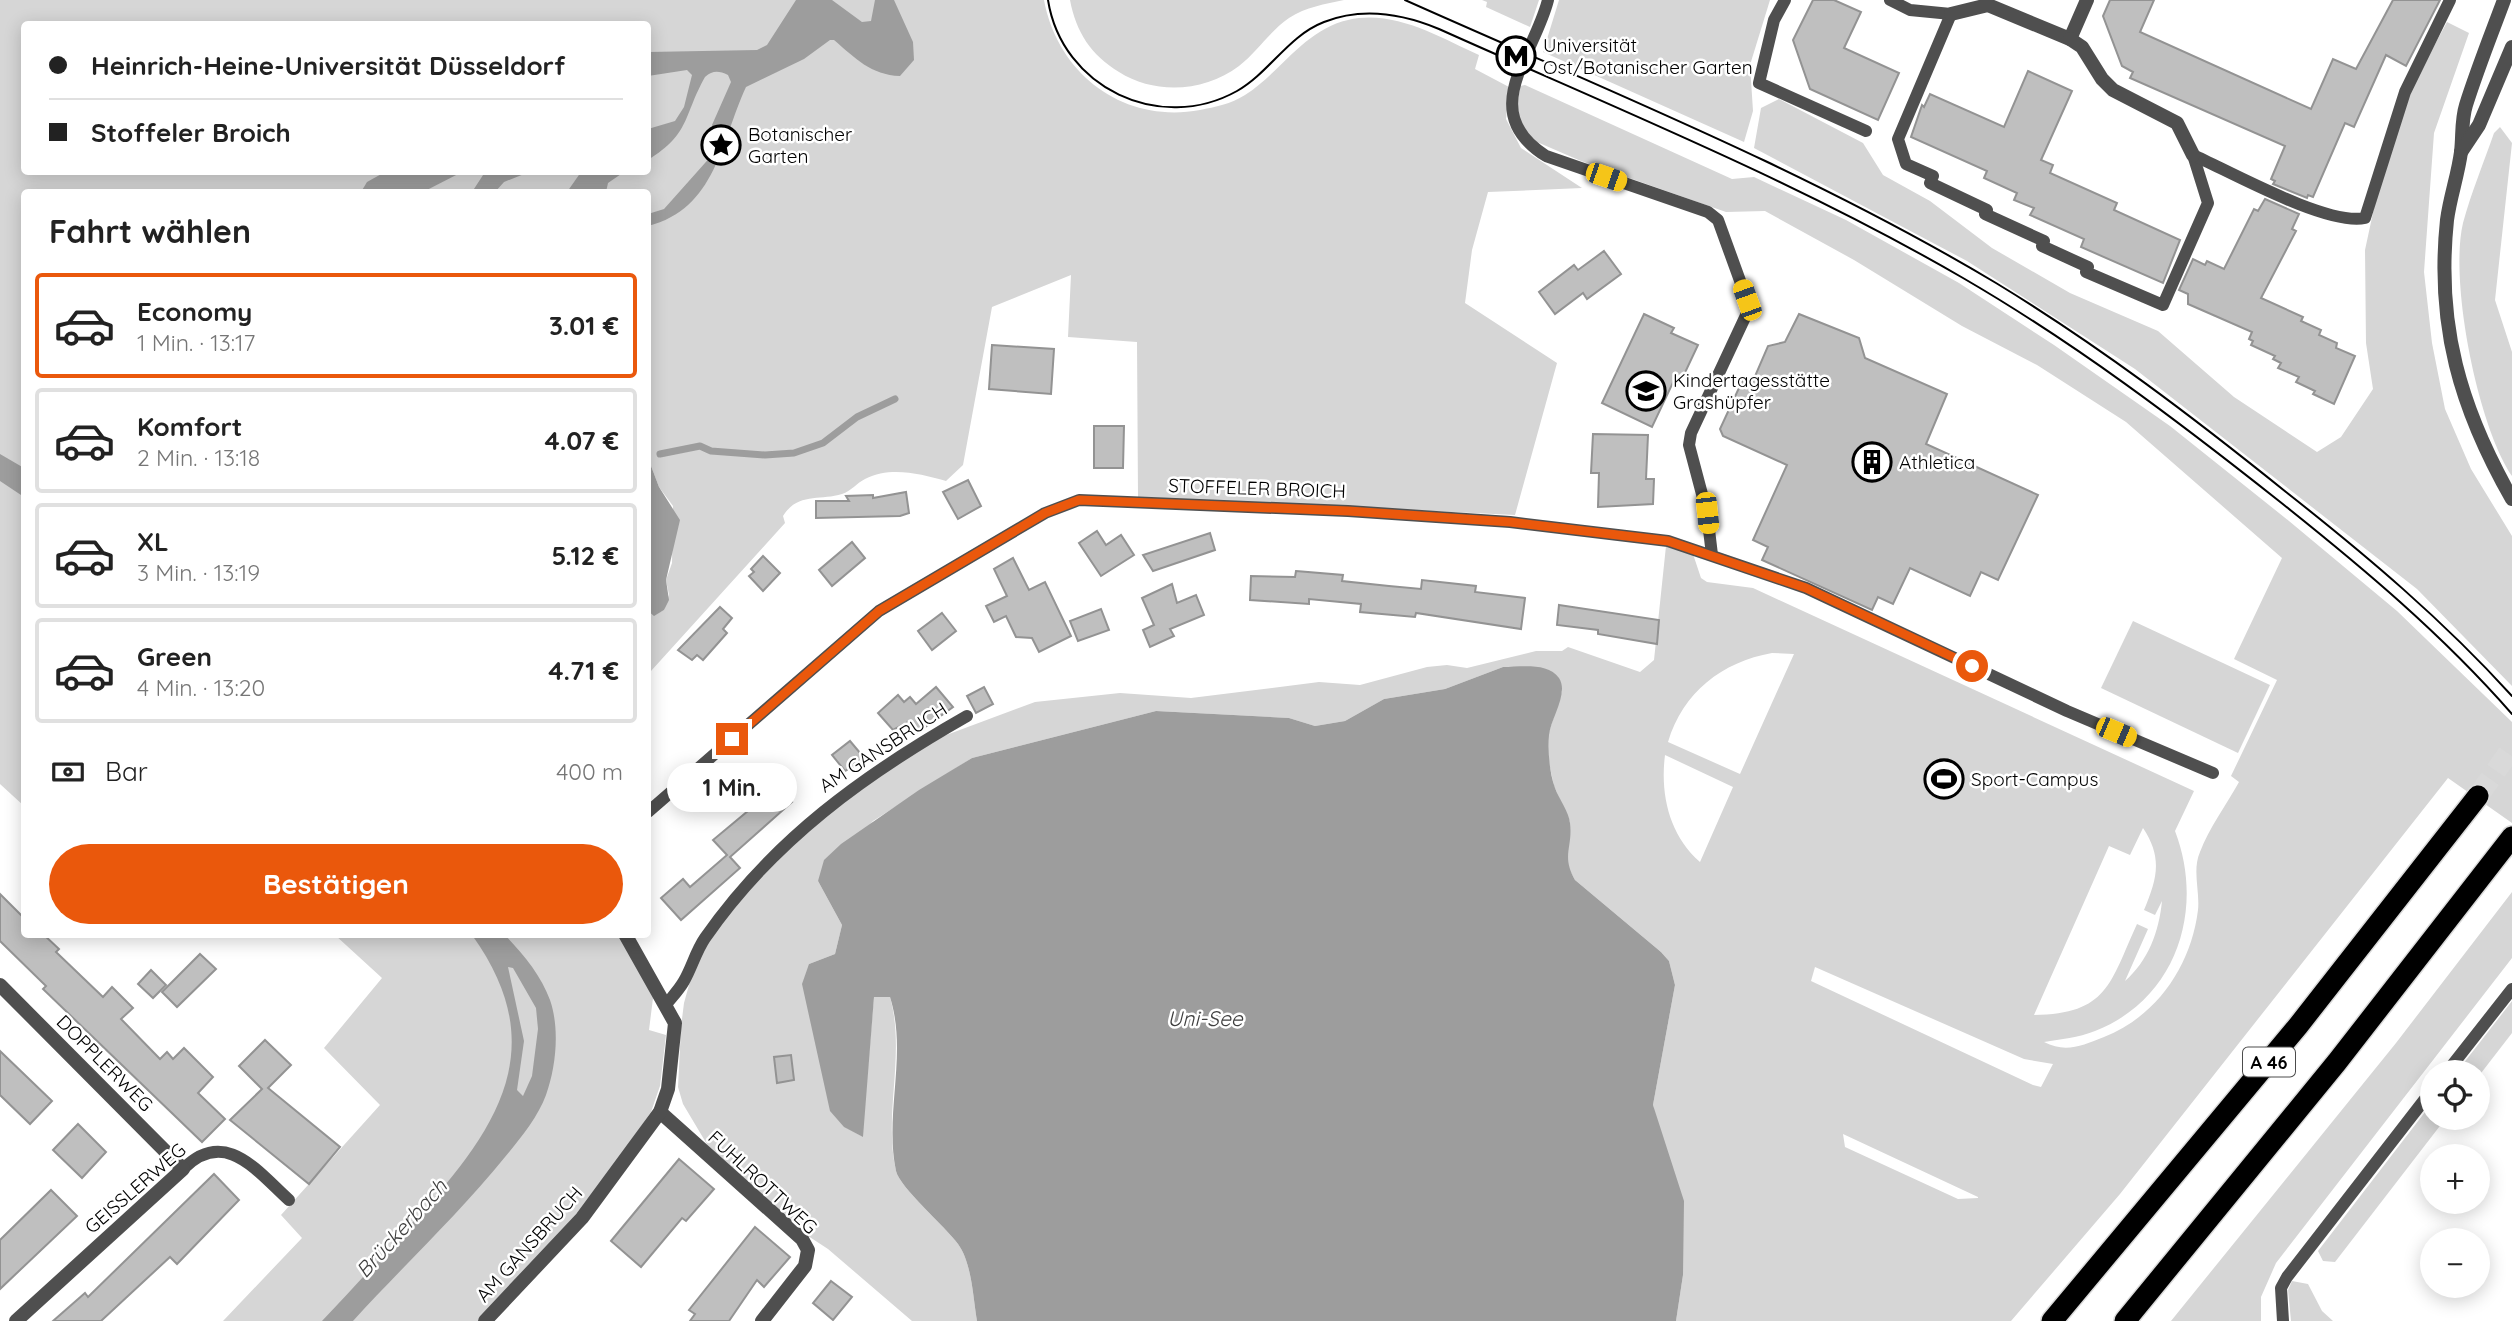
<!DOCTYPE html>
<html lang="de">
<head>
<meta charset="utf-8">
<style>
  :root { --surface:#fff; --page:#f6f6f6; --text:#222; --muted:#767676; --line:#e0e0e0; --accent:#ea580c }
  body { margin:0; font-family:Quicksand,sans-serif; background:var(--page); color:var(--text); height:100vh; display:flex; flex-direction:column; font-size:26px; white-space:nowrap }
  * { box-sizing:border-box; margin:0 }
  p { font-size:23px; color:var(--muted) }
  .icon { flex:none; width:38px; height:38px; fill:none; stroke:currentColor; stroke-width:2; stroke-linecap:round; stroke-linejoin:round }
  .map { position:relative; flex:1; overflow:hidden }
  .drawer { position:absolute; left:21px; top:189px; width:630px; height:749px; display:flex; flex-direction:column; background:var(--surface); border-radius:7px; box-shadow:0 4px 18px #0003 }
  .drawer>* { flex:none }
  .hud { position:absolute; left:21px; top:21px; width:630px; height:154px; border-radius:7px; box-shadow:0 4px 18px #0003; display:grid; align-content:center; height:154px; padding:0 28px; background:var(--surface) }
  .buttons { position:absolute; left:2420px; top:1060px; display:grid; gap:14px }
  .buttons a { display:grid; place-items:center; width:70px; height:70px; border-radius:50%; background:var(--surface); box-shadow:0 4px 18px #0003; font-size:35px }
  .end { position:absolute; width:32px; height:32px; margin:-16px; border:9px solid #ea580c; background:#fff; box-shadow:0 0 0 4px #fff }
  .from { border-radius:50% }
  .bubble { position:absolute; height:49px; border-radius:24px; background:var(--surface); box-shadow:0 4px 18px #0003; font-size:23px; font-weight:700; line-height:49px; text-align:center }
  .car { position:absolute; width:21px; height:42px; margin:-21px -10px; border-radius:9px; box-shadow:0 0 5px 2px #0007; background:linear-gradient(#f5c518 24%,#345 0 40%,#f5c518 0 76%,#345 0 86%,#f5c518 0) }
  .hud b { display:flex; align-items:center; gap:24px; height:66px; font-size:26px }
  .hud b+b { border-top:2px solid var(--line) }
  .hud i { width:18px; height:18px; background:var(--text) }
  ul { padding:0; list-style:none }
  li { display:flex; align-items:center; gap:21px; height:105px; margin:0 14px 10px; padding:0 14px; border:4px solid var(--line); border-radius:7px }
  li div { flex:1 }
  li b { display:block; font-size:26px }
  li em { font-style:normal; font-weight:700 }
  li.current { border-color:var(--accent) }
  li>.icon { width:63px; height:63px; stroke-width:1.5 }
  h2 { padding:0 28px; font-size:32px; line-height:84px }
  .pay { display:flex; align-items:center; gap:18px; height:77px; padding:0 28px; font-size:26px }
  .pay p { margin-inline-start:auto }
  .action { display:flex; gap:14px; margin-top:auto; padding:14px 28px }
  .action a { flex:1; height:80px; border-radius:42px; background:var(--accent); color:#fff; font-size:28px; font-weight:700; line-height:80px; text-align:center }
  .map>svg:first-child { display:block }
  .green { fill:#d6d6d6; fill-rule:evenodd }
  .water { fill:#9d9d9d; fill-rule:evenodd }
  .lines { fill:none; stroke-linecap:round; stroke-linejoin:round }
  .stream { stroke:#9d9d9d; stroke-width:7 }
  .building { fill:#bfbfbf; stroke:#939393; stroke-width:2 }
  .motorway-tunnel { stroke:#d9d9d9; stroke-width:21; stroke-dasharray:21 10; stroke-linecap:butt }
  .motorway-casing { stroke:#dbdbdb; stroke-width:24 }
  .service { stroke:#4f4f4f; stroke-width:12 }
  .minor { stroke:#4f4f4f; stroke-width:14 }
  .tertiary { stroke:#4f4f4f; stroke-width:14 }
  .motorway { stroke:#000; stroke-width:21 }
  .tram { stroke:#000; stroke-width:2 }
  .route { stroke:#ea580c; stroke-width:9 }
  .labels { text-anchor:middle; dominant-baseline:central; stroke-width:5; stroke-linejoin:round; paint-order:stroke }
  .shield { fill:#fff; stroke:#4c4c4c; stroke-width:2 }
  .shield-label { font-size:18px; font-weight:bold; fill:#000 }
  .poi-label { font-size:19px; fill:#000; stroke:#fff; text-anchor:start }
  .street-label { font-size:19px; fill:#000; stroke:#fff }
  .water-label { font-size:21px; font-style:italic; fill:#3e3e3e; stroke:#fff }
</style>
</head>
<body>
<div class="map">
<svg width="2512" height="1321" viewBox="0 0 2512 1321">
  <rect width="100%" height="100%" fill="#fff"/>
  <g class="green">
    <path d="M0,0H1044C1058,75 1124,124 1200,110C1215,107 1231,104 1245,95C1281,72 1304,30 1348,20C1394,9 1439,37 1479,55L1475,69L1509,87L1506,119L1521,148L1582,188L1488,192L1472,250L1465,303L1557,363L1515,515L1138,497L1137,342L1068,337L1071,275L992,307L963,465L946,481C920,474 891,466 865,479C857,483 851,491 842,494C820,501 798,492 783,516L785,523L651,671L648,668V611L654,615L664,610L669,595L666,580L672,563L673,506L659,487L648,458V192H24V806L0,784ZM24,24H648V172H24Z"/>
    <path d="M1070,0H1344C1325,4 1306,7 1289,18C1270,31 1257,52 1239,66C1205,92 1155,95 1119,72C1091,55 1076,32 1070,0Z"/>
    <path d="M1482,0H1539L1530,27L1486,7L1487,2Z"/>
    <path d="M1559,0H1770L1750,65L1753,111L1744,142L1543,52Z"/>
    <path d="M2447,22L2469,33L2434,133L2424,272L2432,343L2445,409L2471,469L2512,536V686L2417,589L2135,369L1967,261L1754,148L1761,108L1779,99L1863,143L1883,175L1930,201L1992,248L2070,293L2158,331L2234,397L2317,452L2341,437L2373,389L2366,343L2365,250L2374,208L2408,94Z"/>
    <path d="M1525,85L1732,179L1754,177L1846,220L1959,283L2054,345L2170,426L2289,521L2397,611L2512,722V823L2448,778L2120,1194L2011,1321H1676L1683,1275L1653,1105L1675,985L1669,961L1661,952L1575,880L1566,864L1570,822L1554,786L1549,763V732L1562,691L1503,667L1445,689L1384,699L1345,721L1315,726L1289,718L1156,711L972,758L873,821L818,881L842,925L835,954L809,964L845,1127L862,1136L874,996L890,997C906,1054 883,1114 896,1171C900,1188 946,1227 958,1244C972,1263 973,1298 977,1321H912L828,1249L802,1232L711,1151L683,1104L678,1087L681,1027L684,1003L694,967L709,938L756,877L837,802L941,737L1035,702L1120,693L1191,698L1319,682L1360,685L1427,667L1447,665L1467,668L1536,651H1562L1568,647L1640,672L1654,660L1666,546L1693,554L1701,578L1707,582L1753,588L2194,791L2175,831C2205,909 2177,999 2095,1031C2078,1038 2061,1039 2044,1042C2065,1053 2082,1046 2104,1037C2157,1016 2191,966 2198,910C2200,891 2192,870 2200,852C2209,828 2227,804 2239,782L2231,776L2277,680L2234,659L2282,558L2126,422L2037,365L1962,326L1854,260L1765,211L1726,212L1581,161L1537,142L1523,128L1517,112L1520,86ZM1772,653L1794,654L1740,774L1668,742C1683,692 1722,662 1772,653ZM1665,755L1733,787L1700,862C1669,835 1660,794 1665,755ZM2143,828C2163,858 2157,879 2144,910L2155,915L2162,901C2159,932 2148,961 2125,981L2148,929L2137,924C2110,983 2108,1014 2034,1015L2109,846L2130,855ZM1815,967L2024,1059L2053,1064L2041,1087L2033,1085L1811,981ZM1843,1134L1978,1197V1198L1958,1199L1845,1147Z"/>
    <path d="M2500,127L2512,143L2495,300L2512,352V476C2478,426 2449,282 2463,223C2471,193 2484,162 2494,133Z"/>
    <path d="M2133,621L2270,685L2238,753L2101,688Z"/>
    <path d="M2512,892V958L2276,1263L2261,1297V1321H2171L2396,1043Z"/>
    <path d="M335,935H622L653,998L649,1030L666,1035L660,1086L651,1112L580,1214L480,1321H223L302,1238L281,1215L380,1105L324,1048L382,978Z"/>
    <path d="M2512,1001V1033L2478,1077V1073H2456Z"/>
    <path d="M2432,1103V1118H2446L2335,1262L2323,1261L2318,1251Z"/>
    <path d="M2292,1281L2308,1284L2322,1311L2333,1321H2291L2288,1290Z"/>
  </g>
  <g class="water">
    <path d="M796,0H832L862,22L871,21L875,0H894L913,42L914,60L900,76C871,75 855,58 834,40H830L804,59L746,87C721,141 716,209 648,226V214L664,209L713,154L717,142L712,125L731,82L728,75C719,71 713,70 705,77C683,116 691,133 648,160V129L675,121L684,107L692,75L687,70L648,76V52L757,50L767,45Z"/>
    <path d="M385,172H462L423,192H361L367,182Z"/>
    <path d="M485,172H529L504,182L495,192H472Z"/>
    <path d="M581,172H624L608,183L606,192H567Z"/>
    <path d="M0,454L24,468V497L0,481Z"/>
    <path d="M648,458L659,487L680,520L666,580L669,600L664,610L654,616L648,611Z"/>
    <path d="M1503,667C1520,667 1548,662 1559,678C1569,693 1551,718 1549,735C1548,752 1549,771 1555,788C1559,799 1569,812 1570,823C1573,848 1561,855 1575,880L1661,952L1669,961L1675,985L1653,1105L1684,1201L1683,1275L1676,1321H977C973,1298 972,1263 958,1244C946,1227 900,1188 896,1171C884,1114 908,1054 890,997H874L863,1137L844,1127L830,1111L802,984L809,964L835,954L842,925L818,881L824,860L841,844L919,790L972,758L1156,711L1289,718L1315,726L1345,721L1384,699L1445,689Z"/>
    <path d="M472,935H505C523,954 541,975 550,1000C560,1029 556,1067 546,1095C538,1117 520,1139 505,1157C458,1215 403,1266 353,1321H322C355,1286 388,1250 420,1214C499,1126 552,1046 472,935ZM508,967L513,968L536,1008L538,1029L532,1076L523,1096L517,1090L524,1041Z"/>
  </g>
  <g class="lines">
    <path class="stream" d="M660,454L700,446L711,451L765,455L794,453L823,443L857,417L895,399"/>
  </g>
  <g class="building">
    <path d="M1813,0H1834L1861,12L1844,48L1899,73L1878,120L1810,89L1793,40Z"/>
    <path d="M2110,0H2154L2140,32L2311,109L2333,59L2356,69L2393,0H2440L2406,66L2386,55L2354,127L2345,123L2313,197L2308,195L2307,198L2273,184L2275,181L2271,179L2285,146L2130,78L2133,72L2122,66L2103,16Z"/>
    <path d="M2028,71L2072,91L2041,160L2053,165L2050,173L2117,203L2114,210L2180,240L2163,283L2081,247L2084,239L2030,215L2034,208L2014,200L2017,193L1984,178L1987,171L1911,137L1922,105L1924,107L1930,94L2004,127Z"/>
    <path d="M2265,199L2299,214L2292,229L2296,231L2261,298L2303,317L2301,321L2321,330L2319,335L2337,343L2336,348L2355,356L2334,404L2313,394L2315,391L2296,382L2299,377L2278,368L2281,363L2273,359L2275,356L2251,345L2253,341L2249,339L2252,332L2188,304V294L2179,290L2193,259L2205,265L2207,261L2224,269L2254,209L2258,211Z"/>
    <path d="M1604,251L1621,274L1587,299L1583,293L1555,314L1539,292L1574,265L1578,270Z"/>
    <path d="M1644,314L1674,328L1671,333L1698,345L1682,379L1676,376L1652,427L1602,403Z"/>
    <path d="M1799,314L1859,338L1865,358L1947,394L1926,444L2038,495L1998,580L1981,572L1970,596L1910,568L1893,604L1878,597L1872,610L1762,560L1768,547L1753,540L1787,465L1723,436L1720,429L1744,377L1753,381L1768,346L1785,342Z"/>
    <path d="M992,345L1054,349L1051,394L989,389Z"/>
    <path d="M1094,426H1124L1123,468H1094Z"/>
    <path d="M1593,434L1648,435L1646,479H1654L1653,504L1598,507L1599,473H1591Z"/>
    <path d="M968,480L981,506L958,519L943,492Z"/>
    <path d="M906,492L909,513L900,516L816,518V501H849L846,496L873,495V498Z"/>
    <path d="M1097,531L1106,545L1121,535L1134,555L1101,576L1079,543Z"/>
    <path d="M1210,533L1215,550L1153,571L1143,555Z"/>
    <path d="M852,542L865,558L832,586L819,570Z"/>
    <path d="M763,556L780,573L763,591L749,576L754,572L751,569Z"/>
    <path d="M1013,558L1029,590L1045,582L1071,636L1039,652L1032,638L1016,637L1006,616L994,622L986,606L1007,596L994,569Z"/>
    <path d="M1296,571L1343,575L1342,581L1389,586L1421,589L1422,580L1476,586L1475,592L1525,598L1521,629L1416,613L1415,617L1360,612L1361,604L1309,599V604L1250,600L1251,576L1295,577Z"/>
    <path d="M1172,584L1177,603L1196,595L1204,615L1170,629L1174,636L1150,647L1143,630L1154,625L1142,598Z"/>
    <path d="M1559,605L1659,620L1657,644L1598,634V630L1557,625Z"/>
    <path d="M720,607L732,618L723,629L727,633L703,660L697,655L692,660L678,650Z"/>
    <path d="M1101,609L1109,630L1078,641L1070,621Z"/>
    <path d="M942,613L956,631L932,650L918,631Z"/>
    <path d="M936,687L953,707L917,733L908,722L893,730L878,713L898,695L904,702L910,697L916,704Z"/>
    <path d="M984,687L993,704L976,713L967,696Z"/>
    <path d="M850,741L866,760L845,771L832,755Z"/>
    <path d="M778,786L792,802L730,857L740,868L681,920L661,898L683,879L690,887L727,855L713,840Z"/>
    <path d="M0,894L24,918V934H43L59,949L56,952L103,997L112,987L133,1008L121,1019L160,1059L167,1052L173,1059L184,1048L213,1077L198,1093L225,1119L202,1142L43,989L46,986L0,941Z"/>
    <path d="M200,954L216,969L177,1007L162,992Z"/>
    <path d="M151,970L166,985L153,998L138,984Z"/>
    <path d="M265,1040L291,1065L268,1088L340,1147L309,1184L230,1120L262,1089L239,1066Z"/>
    <path d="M0,1051L52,1101L30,1124L0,1095Z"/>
    <path d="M791,1055L794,1080L777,1083L774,1057Z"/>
    <path d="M78,1124L106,1152L82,1178L53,1150Z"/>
    <path d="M679,1159L714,1189L686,1221L682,1218L641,1267L611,1241Z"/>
    <path d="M214,1174L239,1200L177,1264L170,1257L101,1321H53L85,1293L88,1297Z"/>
    <path d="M51,1190L77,1216L0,1289V1240Z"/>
    <path d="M755,1227L790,1257L764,1287L757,1280L729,1321H690L695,1314L689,1310Z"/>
    <path d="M831,1281L852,1297L833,1320L813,1303Z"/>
  </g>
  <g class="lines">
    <path class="motorway-tunnel" d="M2478,796L2512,748"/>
    <g class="motorway-casing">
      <g id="motorway">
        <path d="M2052,1321L2298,1026L2478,796"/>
        <path d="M2125,1321L2337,1062L2512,837"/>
      </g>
    </g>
    <g class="service">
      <path d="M1548,0C1534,56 1476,112 1546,156L1708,212L1718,220L1747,300L1748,311L1691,433L1689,445L1707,513L1712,555"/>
      <path d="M1785,0L1774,20L1759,83L1866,131"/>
      <path d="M1890,0L1910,10L1951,14L1898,139L1906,164L1933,176L1930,183L1987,210L1985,214L2044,241L2042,246L2088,267L2086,272L2163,305L2208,203L2193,155"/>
      <path d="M2193,155C2231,172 2327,226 2365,218L2405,92L2450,0"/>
      <path d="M648,812L879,611L1045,513L1079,500L1348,511L1510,522L1668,541L1806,588L2067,711L2213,773"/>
      <path d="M665,1006C671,998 679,990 684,981C692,967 696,951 705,938C773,840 865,774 967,716"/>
      <path d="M2446,1073L2512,989"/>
      <path d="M183,1169C225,1127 257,1171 289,1200"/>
      <path d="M2283,1321L2281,1288L2287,1277L2432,1090"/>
    </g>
    <g class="minor">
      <path d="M1951,14L1988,5L2070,39L2087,0"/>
      <path d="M2070,39L2082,47L2102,79L2113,90L2177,123L2193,155"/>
      <path d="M0,985L183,1169L16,1321"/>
      <path d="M660,1112L802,1239L808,1250L805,1266L762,1321"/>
      <path d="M485,1321L582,1218L660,1112L668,1089L675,1023L625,934"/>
    </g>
    <g class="tertiary">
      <path d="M2504,0C2491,35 2477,70 2466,105C2461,121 2463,136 2461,152C2458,175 2450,197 2447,220C2436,325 2460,408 2512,499"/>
      <path d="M2461,152L2479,125L2512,47"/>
    </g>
    <use href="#motorway" class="motorway"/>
    <g class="tram">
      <path d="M1048,0C1062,88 1160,134 1237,91C1270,72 1288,36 1324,22C1362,7 1403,14 1439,29C1615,108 1796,181 1963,278C2075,343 2178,421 2279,501C2362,567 2442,634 2512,714"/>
      <path d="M1405,0C1604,89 1809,171 1996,283C2098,345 2193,417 2286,492C2366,555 2443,620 2512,696"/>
    </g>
  </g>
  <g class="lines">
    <path class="route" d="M732,739L879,611L1045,513L1079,500L1348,511L1510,522L1668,541L1806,588L1972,666"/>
  </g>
  <defs>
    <g id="metro-ring" transform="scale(2.0125)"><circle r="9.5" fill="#fff" stroke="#000" stroke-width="1.5"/><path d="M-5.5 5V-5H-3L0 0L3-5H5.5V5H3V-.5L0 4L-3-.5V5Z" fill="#000"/></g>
    <g id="sight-ring" transform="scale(2.0125)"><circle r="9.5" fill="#fff" stroke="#000" stroke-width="1.5"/><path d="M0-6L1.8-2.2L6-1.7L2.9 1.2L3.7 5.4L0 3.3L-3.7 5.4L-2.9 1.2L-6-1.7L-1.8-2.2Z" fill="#000"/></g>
    <g id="school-ring" transform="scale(2.0125)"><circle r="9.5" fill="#fff" stroke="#000" stroke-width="1.5"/><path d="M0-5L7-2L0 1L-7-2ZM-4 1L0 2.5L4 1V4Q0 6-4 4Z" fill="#000"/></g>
    <g id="building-ring" transform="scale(2.0125)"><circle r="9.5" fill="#fff" stroke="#000" stroke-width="1.5"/><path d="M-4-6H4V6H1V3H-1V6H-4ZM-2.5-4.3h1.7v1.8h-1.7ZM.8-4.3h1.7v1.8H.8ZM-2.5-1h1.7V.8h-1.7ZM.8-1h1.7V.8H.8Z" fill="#000"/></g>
    <g id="stadium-ring" transform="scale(2.0125)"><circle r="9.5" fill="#fff" stroke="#000" stroke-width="1.5"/><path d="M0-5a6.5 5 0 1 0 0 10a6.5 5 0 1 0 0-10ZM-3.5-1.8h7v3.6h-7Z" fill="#000"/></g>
  </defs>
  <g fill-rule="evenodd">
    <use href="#metro-ring" x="1516" y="56"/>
    <use href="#sight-ring" x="721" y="145"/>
    <use href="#school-ring" x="1646" y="391"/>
    <use href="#building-ring" x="1872" y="462"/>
    <use href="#stadium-ring" x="1944" y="779"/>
  </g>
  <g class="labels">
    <rect class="shield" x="2243" y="1047.5" width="52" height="29" rx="5"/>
    <g class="shield-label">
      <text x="2269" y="1062">A 46</text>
    </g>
    <g class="poi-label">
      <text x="1543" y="45">Universität<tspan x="1543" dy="22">Ost/Botanischer Garten</tspan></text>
      <text x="748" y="134">Botanischer<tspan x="748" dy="22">Garten</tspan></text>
      <text x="1673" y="380">Kindertagesstätte<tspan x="1673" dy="22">Grashüpfer</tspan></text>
      <text x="1899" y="462">Athletica</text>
      <text x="1971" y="779">Sport-Campus</text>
    </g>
    <g class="street-label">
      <text transform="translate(1257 488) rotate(2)">STOFFELER BROICH</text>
      <text transform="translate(883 747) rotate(-33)">AM GANSBRUCH</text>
      <text transform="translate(105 1063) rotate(45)">DOPPLERWEG</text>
      <text transform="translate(763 1182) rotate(43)">FUHLROTTWEG</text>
      <text transform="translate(135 1188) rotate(-41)">GEISSLERWEG</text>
      <text transform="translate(529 1244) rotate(-48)">AM GANSBRUCH</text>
    </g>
    <g class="water-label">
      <text x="1205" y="1018">Uni-See</text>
      <text transform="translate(401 1228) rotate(-48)">Brückerbach</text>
    </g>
  </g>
</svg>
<div class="buttons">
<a><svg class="icon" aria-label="locate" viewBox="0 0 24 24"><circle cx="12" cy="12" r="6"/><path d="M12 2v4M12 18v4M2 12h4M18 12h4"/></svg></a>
<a>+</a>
<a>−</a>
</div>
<i class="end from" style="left:1972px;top:666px"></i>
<i class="end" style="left:732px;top:739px"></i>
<div class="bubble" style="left:667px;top:763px;width:130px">1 Min.</div>
<i class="car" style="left:1606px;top:177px;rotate:109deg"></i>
<i class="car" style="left:1747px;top:300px;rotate:340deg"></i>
<i class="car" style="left:1707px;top:513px;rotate:174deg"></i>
<i class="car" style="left:2116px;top:732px;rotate:113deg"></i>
<div class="hud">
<b><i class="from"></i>Heinrich-Heine-Universität Düsseldorf</b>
<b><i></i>Stoffeler Broich</b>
</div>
<section class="drawer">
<h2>Fahrt wählen</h2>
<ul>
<li class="current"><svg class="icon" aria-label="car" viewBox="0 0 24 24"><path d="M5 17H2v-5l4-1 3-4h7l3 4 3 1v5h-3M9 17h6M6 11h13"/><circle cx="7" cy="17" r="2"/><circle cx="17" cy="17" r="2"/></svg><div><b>Economy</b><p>1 Min. · 13:17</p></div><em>3.01 €</em></li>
<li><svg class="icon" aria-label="car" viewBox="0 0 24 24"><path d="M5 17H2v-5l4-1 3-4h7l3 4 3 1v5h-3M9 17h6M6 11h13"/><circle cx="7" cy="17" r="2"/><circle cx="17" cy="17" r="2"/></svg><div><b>Komfort</b><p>2 Min. · 13:18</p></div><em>4.07 €</em></li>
<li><svg class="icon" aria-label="car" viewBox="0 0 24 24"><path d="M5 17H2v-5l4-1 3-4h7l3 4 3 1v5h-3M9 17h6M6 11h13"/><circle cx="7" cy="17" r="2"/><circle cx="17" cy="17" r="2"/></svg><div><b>XL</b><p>3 Min. · 13:19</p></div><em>5.12 €</em></li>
<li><svg class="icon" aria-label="car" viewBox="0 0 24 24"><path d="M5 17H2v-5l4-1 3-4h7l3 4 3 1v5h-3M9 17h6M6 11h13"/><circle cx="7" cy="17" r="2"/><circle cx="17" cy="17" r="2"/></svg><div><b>Green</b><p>4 Min. · 13:20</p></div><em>4.71 €</em></li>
</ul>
<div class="pay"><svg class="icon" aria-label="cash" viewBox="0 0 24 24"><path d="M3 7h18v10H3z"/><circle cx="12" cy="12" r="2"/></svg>Bar<p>400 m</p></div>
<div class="action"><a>Bestätigen</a></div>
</section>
</div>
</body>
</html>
